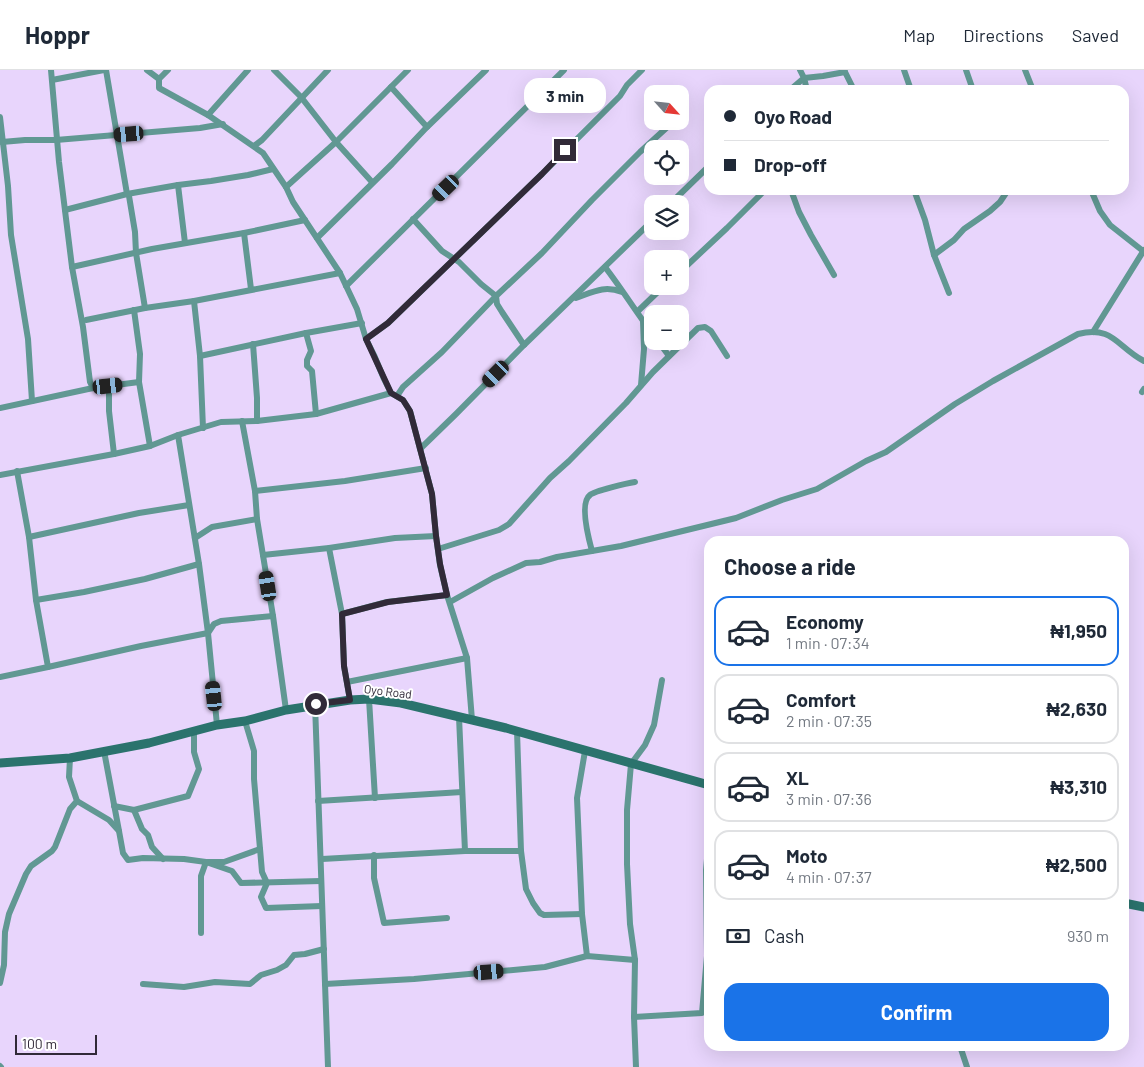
<!DOCTYPE html>
<html lang="en">
<head>
<meta charset="utf-8">
<style>
  :root { --surface:#fff; --page:#f2f2f3; --text:#1f2937; --muted:#747a83; --line:#e0e1e3; --accent:#1a73e8 }
  body { margin:0; font-family:Barlow,sans-serif; background:var(--page); color:var(--text); height:100vh; display:flex; flex-direction:column; font-size:19px; white-space:nowrap }
  * { box-sizing:border-box; margin:0 }
  p { font-size:16px; color:var(--muted) }
  .icon { flex:none; width:28px; height:28px; fill:none; stroke:currentColor; stroke-width:2; stroke-linecap:round; stroke-linejoin:round }
  .map { position:relative; flex:1; overflow:hidden }
  .panel { position:absolute; left:704px; top:466px; width:425px; height:515px; display:flex; flex-direction:column; background:var(--surface); border-radius:15px; box-shadow:0 5px 20px #0002 }
  .panel>* { flex:none }
  .top-card { position:absolute; left:704px; top:15px; width:425px; height:110px; border-radius:15px; box-shadow:0 5px 20px #0002; display:grid; align-content:center; height:110px; padding:0 20px; background:var(--surface) }
  .needle { width:32px; rotate:117deg }
  .fabs { position:absolute; left:644px; top:15px; display:grid; gap:10px }
  .fabs a { display:grid; place-items:center; width:45px; height:45px; border-radius:10px; background:var(--surface); box-shadow:0 5px 20px #0002; font-size:25px }
  .scale { position:absolute; left:15px; bottom:12px; width:82px; box-sizing:border-box; padding-left:5px; border:2px solid #312a38; border-top:0; font-size:14px; line-height:18px; white-space:nowrap; color:#312a38; -webkit-text-stroke:4px #fff; paint-order:stroke }
  .end { position:absolute; width:22px; height:22px; margin:-11px; border:6px solid #312a38; background:#fff; box-shadow:0 0 0 2px #fff }
  .from { border-radius:50% }
  .bubble { position:absolute; height:35px; border-radius:15px; background:var(--surface); box-shadow:0 5px 20px #0002; font-size:16px; font-weight:700; line-height:35px; text-align:center }
  .car { position:absolute; width:15px; height:30px; margin:-15px -8px; border-radius:6px; box-shadow:0 0 4px 1px #0007; background:linear-gradient(#222 24%,#8ab4d8 0 40%,#222 0 76%,#8ab4d8 0 86%,#222 0) }
  .top-card b { display:flex; align-items:center; gap:18px; height:48px; font-size:19px }
  .top-card b+b { border-top:1px solid var(--line) }
  .top-card i { width:12px; height:12px; background:var(--text) }
  ul { padding:0; list-style:none }
  li { display:flex; align-items:center; gap:15px; height:70px; margin:0 10px 8px; padding:0 10px; border:2px solid var(--line); border-radius:15px }
  li div { flex:1 }
  li b { display:block; font-size:19px }
  li em { font-style:normal; font-weight:700 }
  li.active { border-color:var(--accent) }
  li>.icon { width:45px; height:45px; stroke-width:1.5 }
  h2 { padding:0 20px; font-size:22px; line-height:60px }
  .pay { display:flex; align-items:center; gap:12px; height:55px; padding:0 20px; font-size:19px }
  .pay p { margin-inline-start:auto }
  .button { display:flex; gap:10px; margin-top:auto; padding:10px 20px }
  .button a { flex:1; height:58px; border-radius:15px; background:var(--accent); color:#fff; font-size:20px; font-weight:700; line-height:58px; text-align:center }
  header { display:flex; align-items:center; gap:30px; box-sizing:border-box; height:70px; padding:0 25px; background:var(--surface); border-bottom:1px solid var(--line) }
  header strong { font-size:24px }
  nav { display:flex; gap:28px; margin-inline-start:auto; font-size:18px }
  .map>svg:first-child { display:block }
  .lines { fill:none; stroke-linecap:round; stroke-linejoin:round }
  .street { stroke:#619893; stroke-width:6 }
  .secondary { stroke:#2b736d; stroke-width:9 }
  .route { stroke:#312a38; stroke-width:6 }
  .labels { text-anchor:middle; dominant-baseline:central; stroke-width:4; stroke-linejoin:round; paint-order:stroke }
  .street-label { font-size:12px; fill:#312a38; stroke:#fff }
</style>
</head>
<body>
<header>
<strong>Hoppr</strong>
<nav><a>Map</a><a>Directions</a><a>Saved</a></nav>
</header>
<div class="map">
<svg width="1144" height="997" viewBox="0 0 1144 997">
  <rect width="100%" height="100%" fill="#e8d5fc"/>
  <g class="lines">
    <g class="street">
      <path d="M51,0L59,92L72,197L83,257L90,312L93,318"/>
      <path d="M106,0L127,124L129,126L135,162L136,183L145,238"/>
      <path d="M147,0L159,9V18L208,45L263,83L286,117L293,132L340,203L357,239L366,269L374,285L384,309L391,323L403,330L410,341L432,424L436,466L440,495L447,525L467,588L472,650"/>
      <path d="M274,0L301,27L336,72L372,112"/>
      <path d="M844,0L854,20"/>
      <path d="M904,0L911,20"/>
      <path d="M966,0L973,20"/>
      <path d="M1025,0L1033,20"/>
      <path d="M159,9L168,0"/>
      <path d="M52,10L104,0"/>
      <path d="M391,17L427,57"/>
      <path d="M790,20L804,8L800,0"/>
      <path d="M807,20L804,8L823,6L845,2"/>
      <path d="M208,45L248,0"/>
      <path d="M0,47L8,116L11,165L28,269L32,331"/>
      <path d="M2,72L25,70H56L200,58L223,54"/>
      <path d="M254,76L262,70L328,0"/>
      <path d="M178,115L185,173"/>
      <path d="M286,117L336,72L408,0"/>
      <path d="M791,120L799,142L811,165L834,205"/>
      <path d="M914,120L925,150L934,185L949,223"/>
      <path d="M1091,120L1100,141L1110,155L1143,181"/>
      <path d="M670,134L709,96"/>
      <path d="M65,140L127,124L178,115L211,111L248,105L273,99"/>
      <path d="M413,149L442,181L459,192L481,214L496,226L497,234L502,242L524,275"/>
      <path d="M244,163L251,219"/>
      <path d="M317,168L392,94L427,57L486,0"/>
      <path d="M934,185L954,170L964,159L990,141L1000,132L1008,120"/>
      <path d="M72,197L152,179L244,163L305,150"/>
      <path d="M605,197C622,219 636,242 652,263"/>
      <path d="M680,202L727,158L765,120"/>
      <path d="M346,216L564,0"/>
      <path d="M576,228C593,222 604,215 622,222"/>
      <path d="M194,231L200,286L203,358"/>
      <path d="M134,240L140,284L139,312L150,376"/>
      <path d="M638,241L664,216"/>
      <path d="M86,250L145,238L194,231L340,203"/>
      <path d="M1093,262L1144,180"/>
      <path d="M306,263L311,281L307,290V296L312,301L316,344"/>
      <path d="M366,269L388,253L542,104L620,26L627,15L642,0"/>
      <path d="M658,271L669,286"/>
      <path d="M253,274L257,328V351"/>
      <path d="M200,286L306,263L362,253"/>
      <path d="M641,315L644,279L643,251"/>
      <path d="M109,316V341L114,384"/>
      <path d="M1142,322L1144,319"/>
      <path d="M397,326L403,317L442,282L496,226L542,183L592,130L640,82L674,51"/>
      <path d="M0,338L93,318L139,312"/>
      <path d="M242,351L255,421L257,449L273,546L286,640"/>
      <path d="M178,365L199,494L208,563L217,655"/>
      <path d="M420,379L456,344L524,275L652,151"/>
      <path d="M0,405L114,384L150,376L178,365L221,352L257,351L316,344L391,323"/>
      <path d="M255,421L345,411L426,398"/>
      <path d="M29,467L139,443L189,435"/>
      <path d="M195,468L212,457L257,449"/>
      <path d="M329,478L342,544L344,596L350,630"/>
      <path d="M438,479L499,460L509,454L550,408L569,391L626,333L653,302L698,258L705,257L711,261L727,286"/>
      <path d="M592,481C589,470 579,433 590,425C594,421 628,413 635,412"/>
      <path d="M263,485L329,478L395,468L436,466"/>
      <path d="M36,530L84,522L145,509L199,494"/>
      <path d="M450,532L493,508L526,493L540,492L557,487L621,476L736,448L782,430L817,419L866,391L886,382L955,334L993,311L1078,264C1113,255 1117,277 1144,291"/>
      <path d="M342,544L387,532L447,525"/>
      <path d="M48,597L141,576L208,563L214,554L221,551L273,546"/>
      <path d="M0,607L48,597L36,530L29,467L17,401"/>
      <path d="M347,612L467,588"/>
      <path d="M369,629L375,728"/>
      <path d="M315,634L328,997"/>
      <path d="M459,647L465,781"/>
      <path d="M245,651L254,681V709L262,802L267,813L261,827L266,838L322,836"/>
      <path d="M517,661L521,781L526,819L533,833L540,843L544,845L582,844"/>
      <path d="M104,681L119,761"/>
      <path d="M585,681L577,728L582,844L587,886"/>
      <path d="M77,731L109,750L119,761L123,783L128,790L143,788L184,789L206,792L232,801L241,813L321,811"/>
      <path d="M318,731L462,722"/>
      <path d="M114,736L134,740L188,726L199,699L194,682V661"/>
      <path d="M134,740L142,759L148,765L152,777L163,789"/>
      <path d="M374,785V808L384,853L447,848"/>
      <path d="M322,789L465,781H521"/>
      <path d="M201,863V806L206,792H224L260,779"/>
      <path d="M0,913L4,895L5,862L9,844L26,804L31,796L52,781L55,777L70,739L77,731L69,707L70,688"/>
      <path d="M143,914L184,917L215,912L250,914L261,905L277,900L286,895L294,885L305,884L324,879"/>
      <path d="M325,914L414,909L545,897L587,886L635,890"/>
      <path d="M634,947L702,943L707,886L706,800L709,767"/>
      <path d="M960,976L967,997"/>
      <path d="M0,996L1,997"/>
      <path d="M636,997L634,947L635,890L630,854L627,794V740L631,694L645,675L654,655L662,610"/>
    </g>
    <g class="secondary">
      <path d="M0,693L70,688L149,673L217,655L245,651L286,640L350,630L369,629L401,633L506,658L709,715"/>
      <path d="M1124,833L1144,837"/>
    </g>
  </g>
  <g class="lines">
    <path class="route" d="M316,634L350,630L344,596L342,544L388,532L447,525L440,494L436,466L432,424L410,341L403,330L391,323L366,269L388,253L542,104L565,80"/>
  </g>
  <g class="labels">
    <g class="street-label">
      <text transform="translate(388 621) rotate(7)">Oyo Road</text>
    </g>
  </g>
</svg>
<div class="fabs">
<a><svg class="needle" viewBox="-14 -14 28 28"><path d="M0-13l5 13h-10z" fill="#e53935"/><path d="M0 13l5-13h-10z" fill="#747a83"/></svg></a>
<a><svg class="icon" aria-label="locate" viewBox="0 0 24 24"><circle cx="12" cy="12" r="6"/><path d="M12 2v4M12 18v4M2 12h4M18 12h4"/></svg></a>
<a><svg class="icon" aria-label="layers" viewBox="0 0 24 24"><path d="M12 4l9 5-9 5-9-5zM3 14l9 5 9-5"/></svg></a>
<a>+</a>
<a>−</a>
</div>
<div class="scale">100 m</div>
<i class="end from" style="left:316px;top:634px"></i>
<i class="end" style="left:565px;top:80px"></i>
<div class="bubble" style="left:524px;top:8px;width:82px">3 min</div>
<i class="car" style="left:129px;top:64px;rotate:265deg"></i>
<i class="car" style="left:446px;top:118px;rotate:226deg"></i>
<i class="car" style="left:496px;top:304px;rotate:225deg"></i>
<i class="car" style="left:108px;top:316px;rotate:84deg"></i>
<i class="car" style="left:268px;top:516px;rotate:351deg"></i>
<i class="car" style="left:214px;top:626px;rotate:354deg"></i>
<i class="car" style="left:489px;top:902px;rotate:85deg"></i>
<div class="top-card">
<b><i class="from"></i>Oyo Road</b>
<b><i></i>Drop-off</b>
</div>
<section class="panel">
<h2>Choose a ride</h2>
<ul>
<li class="active"><svg class="icon" aria-label="car" viewBox="0 0 24 24"><path d="M5 17H2v-5l4-1 3-4h7l3 4 3 1v5h-3M9 17h6M6 11h13"/><circle cx="7" cy="17" r="2"/><circle cx="17" cy="17" r="2"/></svg><div><b>Economy</b><p>1 min · 07:34</p></div><em>₦1,950</em></li>
<li><svg class="icon" aria-label="car" viewBox="0 0 24 24"><path d="M5 17H2v-5l4-1 3-4h7l3 4 3 1v5h-3M9 17h6M6 11h13"/><circle cx="7" cy="17" r="2"/><circle cx="17" cy="17" r="2"/></svg><div><b>Comfort</b><p>2 min · 07:35</p></div><em>₦2,630</em></li>
<li><svg class="icon" aria-label="car" viewBox="0 0 24 24"><path d="M5 17H2v-5l4-1 3-4h7l3 4 3 1v5h-3M9 17h6M6 11h13"/><circle cx="7" cy="17" r="2"/><circle cx="17" cy="17" r="2"/></svg><div><b>XL</b><p>3 min · 07:36</p></div><em>₦3,310</em></li>
<li><svg class="icon" aria-label="car" viewBox="0 0 24 24"><path d="M5 17H2v-5l4-1 3-4h7l3 4 3 1v5h-3M9 17h6M6 11h13"/><circle cx="7" cy="17" r="2"/><circle cx="17" cy="17" r="2"/></svg><div><b>Moto</b><p>4 min · 07:37</p></div><em>₦2,500</em></li>
</ul>
<div class="pay"><svg class="icon" aria-label="cash" viewBox="0 0 24 24"><path d="M3 7h18v10H3z"/><circle cx="12" cy="12" r="2"/></svg>Cash<p>930 m</p></div>
<div class="button"><a>Confirm</a></div>
</section>
</div>
</body>
</html>
